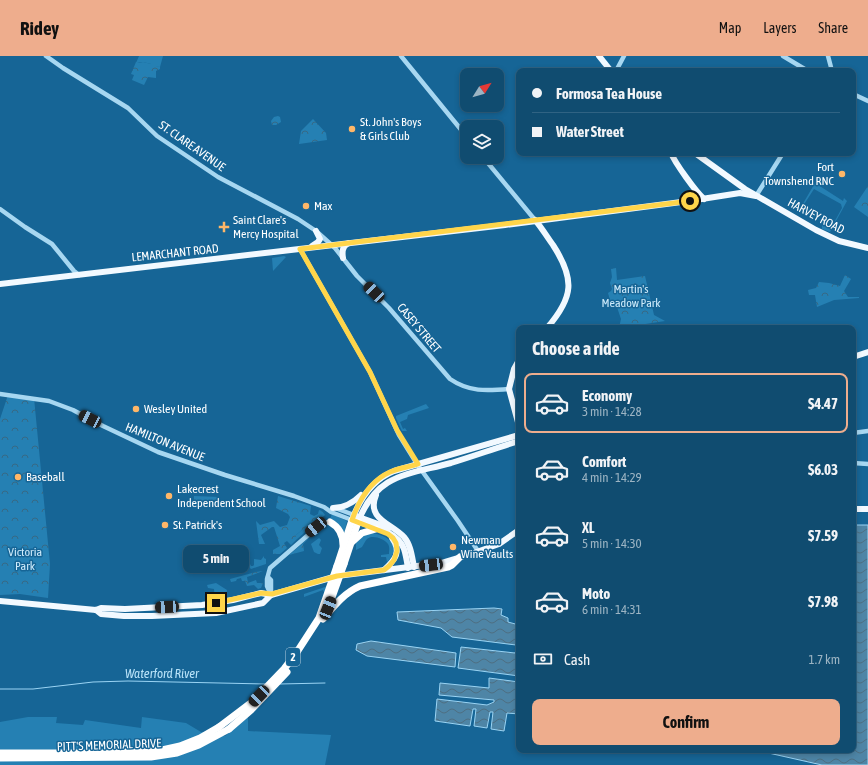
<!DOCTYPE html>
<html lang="en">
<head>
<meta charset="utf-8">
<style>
  :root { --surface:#104c70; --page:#195375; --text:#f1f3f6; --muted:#9cb4c3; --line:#306383; --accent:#eead8d }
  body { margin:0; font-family:"Asap Condensed",sans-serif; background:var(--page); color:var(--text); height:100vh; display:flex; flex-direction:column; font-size:15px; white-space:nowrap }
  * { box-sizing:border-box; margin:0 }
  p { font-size:13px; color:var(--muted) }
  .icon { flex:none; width:22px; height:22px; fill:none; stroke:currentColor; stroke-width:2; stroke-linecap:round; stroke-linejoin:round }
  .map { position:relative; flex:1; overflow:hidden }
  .details { position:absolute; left:516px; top:269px; width:340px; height:428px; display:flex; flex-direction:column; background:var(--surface); border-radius:8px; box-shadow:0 2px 6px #0003,0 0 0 1px var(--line) }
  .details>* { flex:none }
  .top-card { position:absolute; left:516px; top:12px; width:340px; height:88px; border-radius:8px; box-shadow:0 2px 6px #0003,0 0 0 1px var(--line); display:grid; align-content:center; height:88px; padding:0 16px; background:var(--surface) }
  .needle { width:26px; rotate:53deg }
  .tools { position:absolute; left:460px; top:12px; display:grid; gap:8px }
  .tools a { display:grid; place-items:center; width:44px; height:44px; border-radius:8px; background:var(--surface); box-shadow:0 2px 6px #0003,0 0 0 1px var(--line); font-size:20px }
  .end { position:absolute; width:18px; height:18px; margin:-9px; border:5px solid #ffd54a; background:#111; box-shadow:0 0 0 2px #111 }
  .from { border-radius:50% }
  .bubble { position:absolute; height:28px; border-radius:8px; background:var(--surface); box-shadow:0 2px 6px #0003,0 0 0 1px var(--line); font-size:13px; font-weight:700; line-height:28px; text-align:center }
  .car { position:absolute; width:12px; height:24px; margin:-12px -6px; border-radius:5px; box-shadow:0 0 3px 1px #0007; background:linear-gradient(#222 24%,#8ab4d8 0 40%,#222 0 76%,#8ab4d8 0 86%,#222 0) }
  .top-card b { display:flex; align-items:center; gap:14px; height:38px; font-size:15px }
  .top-card b+b { border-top:1px solid var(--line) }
  .top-card i { width:10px; height:10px; background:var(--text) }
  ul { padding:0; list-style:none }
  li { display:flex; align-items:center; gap:12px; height:60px; margin:0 8px 6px; padding:0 8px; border:2px solid transparent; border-radius:8px }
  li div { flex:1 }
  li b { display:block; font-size:15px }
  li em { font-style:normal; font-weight:700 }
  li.on { border-color:var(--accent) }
  li>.icon { width:36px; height:36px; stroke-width:1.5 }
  h2 { padding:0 16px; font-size:18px; line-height:48px }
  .pay { display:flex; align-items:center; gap:10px; height:44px; padding:0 16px; font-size:15px }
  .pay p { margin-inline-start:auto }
  .action { display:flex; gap:8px; margin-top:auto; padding:8px 16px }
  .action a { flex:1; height:46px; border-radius:8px; background:var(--accent); color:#111; font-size:16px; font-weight:700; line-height:46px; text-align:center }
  header { display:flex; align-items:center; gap:24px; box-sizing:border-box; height:56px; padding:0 20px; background:var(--accent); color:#111 }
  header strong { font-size:19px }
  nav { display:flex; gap:22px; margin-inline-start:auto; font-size:14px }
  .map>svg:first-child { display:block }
  .grass { fill:#2580b3 }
  .forest { fill:url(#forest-crowns) }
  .water { fill:url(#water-waves); stroke:#9ad4f4 }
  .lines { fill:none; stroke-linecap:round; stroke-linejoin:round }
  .stream { stroke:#9ad4f4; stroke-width:1 }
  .minor { stroke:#a7d7f1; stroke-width:4.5 }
  .major { stroke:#f2f9ff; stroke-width:6 }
  .highway { stroke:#fff; stroke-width:7 }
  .highway-bridge { stroke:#fff; stroke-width:7 }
  .route { stroke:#ffd54a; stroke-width:5 }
  .poi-dot { fill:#ffb768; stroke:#166596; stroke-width:1.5 }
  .labels { text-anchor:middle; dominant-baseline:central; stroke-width:3; stroke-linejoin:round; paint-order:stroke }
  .shield { fill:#166596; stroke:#b9d1e0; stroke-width:1 }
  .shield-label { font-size:11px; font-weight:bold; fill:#fff }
  .poi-label { font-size:12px; fill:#fff; stroke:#166596; text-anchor:start }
  .street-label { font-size:12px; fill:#fff; stroke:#166596 }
  .park-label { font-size:12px; fill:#cfecfc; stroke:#166596 }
  .water-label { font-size:13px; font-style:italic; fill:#b8e2f8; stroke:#166596 }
</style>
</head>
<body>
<header>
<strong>Ridey</strong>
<nav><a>Map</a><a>Layers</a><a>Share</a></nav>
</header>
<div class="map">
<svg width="868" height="709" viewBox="0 0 868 709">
  <defs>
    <pattern id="forest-crowns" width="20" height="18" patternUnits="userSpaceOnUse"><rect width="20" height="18" fill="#2580b3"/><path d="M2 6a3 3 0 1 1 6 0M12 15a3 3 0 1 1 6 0" fill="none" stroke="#376985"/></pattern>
    <pattern id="water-waves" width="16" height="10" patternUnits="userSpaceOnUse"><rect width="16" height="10" fill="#4e85a6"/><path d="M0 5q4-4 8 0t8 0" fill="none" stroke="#4d6e82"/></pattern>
  </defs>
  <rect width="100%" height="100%" fill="#166596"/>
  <g class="grass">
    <path d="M139,0H163L160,11L151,10V8L143,6L136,7Z"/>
    <path d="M815,127L843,145L844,142L847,145L830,176L822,173V169H825L831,172L842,152L841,148L814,133L801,153V151Z"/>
    <path d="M284,200L286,201L273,215L272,202Z"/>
    <path d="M426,348L429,352L408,359L407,363L400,366L403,373L405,372L407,375H402L396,362V360Z"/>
    <path d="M332,458L347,465L344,478L342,472L330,463Z"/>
    <path d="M309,468L312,470L296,484V479Z"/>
    <path d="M372,477C388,479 403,491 387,506L386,501H381V499L389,498C389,495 390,491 388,488C385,483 372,478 367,483C365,485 364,488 362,491L356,494V487L362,479Z"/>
    <path d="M264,500V502L266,503V508L251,513L250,512L247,504H248L251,510H253L254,509V503L261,504Z"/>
    <path d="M216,527L227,534L226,541L215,543L214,533L208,532L207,529Z"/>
    <path d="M328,530L325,538L323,534L304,541V538Z"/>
    <path d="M28,661H57L56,667L83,669L85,664L141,672L142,661L186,667L201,676L225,680L248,661V675L331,679L325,709H0V666Z"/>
  </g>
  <g class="forest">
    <path d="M136,6L139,7L143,6L151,8V9L160,11V13L156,15V22L148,21L144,29L132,24L134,19L131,18Z"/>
    <path d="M278,60L280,61L281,66L276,69H272L271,65L274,61Z"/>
    <path d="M313,63L326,77L327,84L299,88L301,75Z"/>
    <path d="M868,130V161L854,151Z"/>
    <path d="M616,212L617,224L645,220L654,259L665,265L619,272L621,263L616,248H611L608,237L611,235L612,233L610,227L612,221L611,213Z"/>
    <path d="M845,219L851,223L844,235L848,241H859V242L834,244L817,251L815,239H809L808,234L816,232L819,226L829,227L840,230Z"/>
    <path d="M8,339L34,342L50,508L48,542L20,538L0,539V363Z"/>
    <path d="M194,440L219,441V451L194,450Z"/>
    <path d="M278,440L311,450L310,458L314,460L318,458L319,454L322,455L325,459L312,470L309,468L296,479V484L291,489L287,485L284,487L287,492L280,498H273V494L280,490L274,471H272L261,479L265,488H259L256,465L260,469L274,465L280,471L287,469L290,461L288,458L276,452Z"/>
    <path d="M310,481L303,488L304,495L289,499Z"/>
    <path d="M319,482L321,484L319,489L322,492L320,498H318L314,496L311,488Z"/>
    <path d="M263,515L247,521L248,527L256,524L257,527H263L261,532L258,533L254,529L247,530L245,525H242L241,522L237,523L236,525L231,526L230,523L256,516Z"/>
  </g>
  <g class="water">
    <path d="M853,469H868V709H822L755,694H853Z"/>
    <path d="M494,552L502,553L501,559L508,562V566L519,569V593L516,592V589L452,581L441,572L398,564L397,556Z"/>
    <path d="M371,585L456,597L455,611L367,600L356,594L357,588Z"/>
    <path d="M461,591L515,597L516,594H519V620L458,612Z"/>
    <path d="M489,622L519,626V658L507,657L504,675L491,673L493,656H490L487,672L474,670L476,653H473L470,670L435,665L437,643L487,649L494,646V644L439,639L440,627L489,632Z"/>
  </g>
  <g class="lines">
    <g class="stream">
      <path d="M280,628L325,627"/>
      <path d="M0,633H33L93,626L128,625L265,628"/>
    </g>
    <g class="minor">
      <path d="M46,0L63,12L128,52L157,80L218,121L298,163L316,175L335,192L357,220L389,252L450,323C469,336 486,335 509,333"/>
      <path d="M401,0L467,81"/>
      <path d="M783,0L808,15"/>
      <path d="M828,0L832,15"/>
      <path d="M616,15L624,0"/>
      <path d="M853,38L868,45"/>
      <path d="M483,101L535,164"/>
      <path d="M756,140L783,97"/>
      <path d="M0,153L25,171L52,188L74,215L79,219"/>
      <path d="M300,193L370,316L399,379L417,408L458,465L478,495"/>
      <path d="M0,338L49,345L73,354L103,370L158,396L225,419L294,440L324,451L331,456L352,464"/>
      <path d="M853,377L868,375"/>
      <path d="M853,407L868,408"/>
      <path d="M335,452L354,459"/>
      <path d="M268,521L271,524V539"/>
      <path d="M271,539L267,530V523L270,512L322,467L330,466"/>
    </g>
    <g class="major">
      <path d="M599,0L611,15"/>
      <path d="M671,97C675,107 696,136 704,143"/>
      <path d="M695,97L745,133L816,174L839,185L868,192"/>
      <path d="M535,164C542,172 547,181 553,189C575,223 574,241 547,272"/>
      <path d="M312,190L318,186L320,183L316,175"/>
      <path d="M343,202C342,196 342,189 349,187"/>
      <path d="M0,228L505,169L689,145L740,137L756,140"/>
      <path d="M853,301L868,296"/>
      <path d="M519,304L514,313L509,333L519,370"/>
      <path d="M376,439C366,463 391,467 404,481C411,489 412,501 414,511"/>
      <path d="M333,452C345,452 353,447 361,439"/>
      <path d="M853,453H868"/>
      <path d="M356,460L389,472"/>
      <path d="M358,466C377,417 407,419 451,407C474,400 496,392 519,385"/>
      <path d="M408,512C407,506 406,499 404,493C397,474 369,470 352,464C360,442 372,424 394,415L519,379"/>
      <path d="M384,514C395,504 402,496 392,482"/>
      <path d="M0,545L96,554"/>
      <path d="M96,554L101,552L125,553L202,549L233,544L261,537L271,539L337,520L441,507L471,498L499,488L519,474"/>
      <path d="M96,554L101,558L124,560H152L216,557L263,547L271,539"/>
    </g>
    <g class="highway">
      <path d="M330,466C339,471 343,479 343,489"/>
      <path d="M352,486L362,477L376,473"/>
      <path d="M344,508L358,466"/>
      <path d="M337,510L352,464"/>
      <path d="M323,563C334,550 344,537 360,530L448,511L452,509L460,501"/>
      <path d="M0,697H106L162,694L180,690L200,682L219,671"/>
      <path d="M0,702L151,701L177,697L199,689L229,673"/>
    </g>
    <g class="highway-bridge">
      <path d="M331,544L344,508"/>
      <path d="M219,671L252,646L284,613L297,596L319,562L337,510"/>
      <path d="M229,673L251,654L287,616"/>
    </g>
  </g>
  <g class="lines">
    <path class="route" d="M216,547L261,537L272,538L337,520L384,514L389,510L394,504L397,495L396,487L393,482L388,478L352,464C359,444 370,425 390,416C399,412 409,411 418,408L397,374L370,316L300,193L690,145"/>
  </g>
  <g class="poi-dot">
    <circle cx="352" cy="73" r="4"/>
    <circle cx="842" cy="118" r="4"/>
    <circle cx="306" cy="150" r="4"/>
    <path d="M222 165h4v4h4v4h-4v4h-4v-4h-4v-4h4z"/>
    <circle cx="136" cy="353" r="4"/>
    <circle cx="18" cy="421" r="4"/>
    <circle cx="169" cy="440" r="4"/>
    <circle cx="165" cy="469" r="4"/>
    <circle cx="453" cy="491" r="4"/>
  </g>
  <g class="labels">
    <rect class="shield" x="286" y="592" width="14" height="18" rx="3"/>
    <g class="shield-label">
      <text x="293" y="601">2</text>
    </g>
    <g class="poi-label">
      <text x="360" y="66">St. John's Boys<tspan x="360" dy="14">&amp; Girls Club</tspan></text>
      <text x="834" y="111" text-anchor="end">Fort<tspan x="834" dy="14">Townshend RNC</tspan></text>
      <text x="314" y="150">Max</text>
      <text x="233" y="164">Saint Clare's<tspan x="233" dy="14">Mercy Hospital</tspan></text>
      <text x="144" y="353">Wesley United</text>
      <text x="26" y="421">Baseball</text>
      <text x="177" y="433">Lakecrest<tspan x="177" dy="14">Independent School</tspan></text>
      <text x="173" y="469">St. Patrick's</text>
      <text x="461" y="484">Newman<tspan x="461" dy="14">Wine Vaults</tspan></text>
    </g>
    <g class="street-label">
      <text transform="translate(192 90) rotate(35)">ST. CLARE AVENUE</text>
      <text transform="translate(816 160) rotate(28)">HARVEY ROAD</text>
      <text transform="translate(175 197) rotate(-6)">LEMARCHANT ROAD</text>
      <text transform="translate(419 272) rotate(50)">CASEY STREET</text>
      <text transform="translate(165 386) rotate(22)">HAMILTON AVENUE</text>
      <text transform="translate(109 689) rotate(-2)">PITT'S MEMORIAL DRIVE</text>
    </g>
    <g class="park-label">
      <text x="631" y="233">Martin's<tspan x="631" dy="14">Meadow Park</tspan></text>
      <text x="25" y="496">Victoria<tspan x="25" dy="14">Park</tspan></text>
    </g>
    <g class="water-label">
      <text x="162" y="617">Waterford River</text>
    </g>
  </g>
</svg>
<div class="tools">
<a><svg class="needle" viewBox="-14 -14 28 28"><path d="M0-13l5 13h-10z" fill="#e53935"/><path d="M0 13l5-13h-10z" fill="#9cb4c3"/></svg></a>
<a><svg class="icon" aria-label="layers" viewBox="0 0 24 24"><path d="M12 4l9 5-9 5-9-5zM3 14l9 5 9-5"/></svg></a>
</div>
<i class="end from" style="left:690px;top:145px"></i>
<i class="end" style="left:216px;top:547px"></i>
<div class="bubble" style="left:183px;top:489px;width:66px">5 min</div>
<i class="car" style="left:374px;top:236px;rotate:314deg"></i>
<i class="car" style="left:90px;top:363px;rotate:297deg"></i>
<i class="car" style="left:316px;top:471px;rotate:231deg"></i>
<i class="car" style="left:431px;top:509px;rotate:263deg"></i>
<i class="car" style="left:167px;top:551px;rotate:267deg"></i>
<i class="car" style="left:328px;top:552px;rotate:22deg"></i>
<i class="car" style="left:259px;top:640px;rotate:224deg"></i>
<div class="top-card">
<b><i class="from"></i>Formosa Tea House</b>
<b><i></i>Water Street</b>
</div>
<section class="details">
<h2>Choose a ride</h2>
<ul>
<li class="on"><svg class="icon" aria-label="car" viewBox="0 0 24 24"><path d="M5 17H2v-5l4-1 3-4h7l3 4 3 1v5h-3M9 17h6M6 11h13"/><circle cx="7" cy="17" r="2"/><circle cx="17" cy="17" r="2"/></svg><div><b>Economy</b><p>3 min · 14:28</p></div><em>$4.47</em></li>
<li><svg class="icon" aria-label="car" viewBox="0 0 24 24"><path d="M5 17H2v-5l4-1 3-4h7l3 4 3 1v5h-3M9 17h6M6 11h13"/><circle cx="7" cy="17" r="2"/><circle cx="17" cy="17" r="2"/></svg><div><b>Comfort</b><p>4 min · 14:29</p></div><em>$6.03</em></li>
<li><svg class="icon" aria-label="car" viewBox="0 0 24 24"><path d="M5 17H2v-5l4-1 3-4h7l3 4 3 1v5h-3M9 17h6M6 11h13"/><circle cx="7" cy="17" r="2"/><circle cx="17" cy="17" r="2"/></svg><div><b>XL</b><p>5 min · 14:30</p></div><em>$7.59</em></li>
<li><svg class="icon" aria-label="car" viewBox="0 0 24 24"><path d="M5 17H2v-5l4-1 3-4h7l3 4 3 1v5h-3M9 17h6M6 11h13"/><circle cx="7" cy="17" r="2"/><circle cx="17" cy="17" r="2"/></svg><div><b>Moto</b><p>6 min · 14:31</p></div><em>$7.98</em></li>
</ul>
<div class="pay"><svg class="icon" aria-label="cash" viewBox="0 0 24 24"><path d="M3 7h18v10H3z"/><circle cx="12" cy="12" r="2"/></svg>Cash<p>1.7 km</p></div>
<div class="action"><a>Confirm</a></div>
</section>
</div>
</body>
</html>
